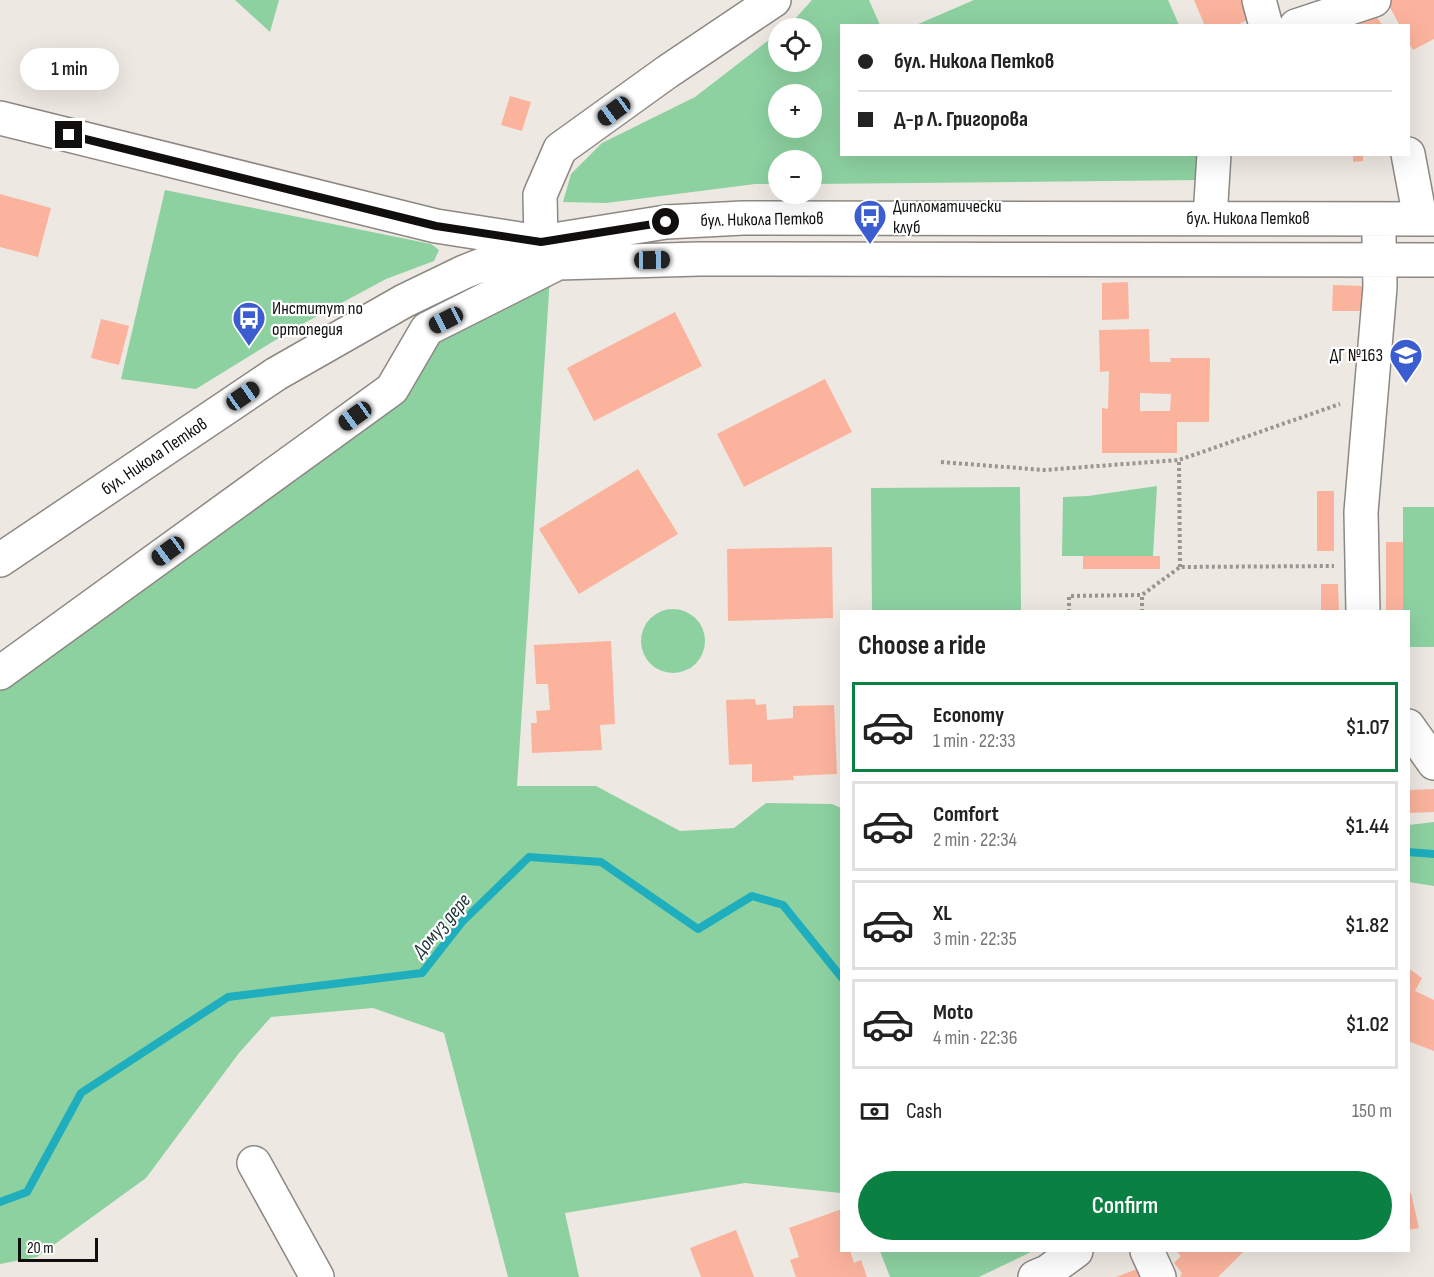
<!DOCTYPE html>
<meta charset="utf-8">
<style>
body{margin:0;font-family:"Sofia Sans Condensed",sans-serif;background:#f2f2f2;color:#222;height:100vh;display:flex;flex-direction:column;font-size:22px;white-space:nowrap}
*{box-sizing:border-box;margin:0}
p{font-size:20px;color:#767676}
.icon{flex:none;width:33px;height:33px;fill:none;stroke:currentColor;stroke-width:2;stroke-linecap:round;stroke-linejoin:round}
.map{position:relative;flex:1;overflow:hidden}
.side{position:absolute;left:840px;top:610px;width:570px;height:642px;display:flex;flex-direction:column;background:#fff;border-radius:0px;box-shadow:0 6px 24px #0002}
.side>*{flex:none}
.hud{position:absolute;left:840px;top:24px;width:570px;height:132px;border-radius:0px;box-shadow:0 6px 24px #0002;display:grid;align-content:center;height:132px;padding:0 18px;background:#fff}
.tools{position:absolute;left:768px;top:18px;display:grid;gap:12px}
.tools a{display:grid;place-items:center;width:54px;height:54px;border-radius:50%;background:#fff;box-shadow:0 6px 24px #0002;font-size:30px}
.scale{position:absolute;left:18px;bottom:15px;width:80px;box-sizing:border-box;padding-left:6px;border:3px solid #110f0d;border-top:0;font-size:16px;line-height:21px;white-space:nowrap;color:#110f0d;-webkit-text-stroke:4px #fff;paint-order:stroke}
.end{position:absolute;width:27px;height:27px;margin:-14px;border:8px solid #110f0d;background:#fff;box-shadow:0 0 0 3px #fff}
.from{border-radius:50%}
.bubble{position:absolute;height:42px;border-radius:21px;background:#fff;box-shadow:0 6px 24px #0002;font-size:20px;font-weight:600;line-height:42px;text-align:center}
.car{position:absolute;width:18px;height:36px;margin:-18px -9px;border-radius:8px;box-shadow:0 0 4px 2px #0007;background:linear-gradient(#222 24%,#8ab4d8 0 40%,#222 0 76%,#8ab4d8 0 86%,#222 0)}
.hud b{display:flex;align-items:center;gap:21px;height:57px;font-size:22px}
.hud b+b{border-top:2px solid #e0e0e0}
.hud i{width:15px;height:15px;background:#222}
ul{padding:0;list-style:none}
li{display:flex;align-items:center;gap:18px;height:90px;margin:0 12px 9px;padding:0 6px;border:3px solid #e0e0e0;border-radius:0px}
li div{flex:1}
li b{display:block;font-size:22px}
li em{font-style:normal;font-weight:600}
li.selected{border-color:#0b8043}
li>.icon{width:54px;height:54px;stroke-width:1.5}
h2{padding:0 18px;font-size:27px;line-height:72px}
.pay{display:flex;align-items:center;gap:15px;height:66px;padding:0 18px;font-size:22px}
.pay p{margin-inline-start:auto}
.button{display:flex;gap:12px;margin-top:auto;padding:12px 18px}
.button a{flex:1;height:69px;border-radius:36px;background:#0b8043;color:#fff;font-size:24px;font-weight:600;line-height:69px;text-align:center}
.map>svg:first-child{display:block}
.green{fill:#8dd1a1;fill-rule:evenodd}
.lines{fill:none;stroke-linecap:round;stroke-linejoin:round}
.stream{stroke:#1eaebd;stroke-width:8}
.building{fill:#fbb39d;fill-rule:evenodd}
.minor-casing{stroke:#8d8883;stroke-width:36}
.path{stroke:#999590;stroke-width:4;stroke-dasharray:3 3;stroke-linecap:butt}
.minor{stroke:#fff;stroke-width:33}
.route{stroke:#110f0d;stroke-width:8}
.labels{text-anchor:middle;stroke-width:4.5;stroke-linejoin:round;paint-order:stroke}
.poi-label{font-size:18px;fill:#110f0d;stroke:#fff;text-anchor:start}
.street-label{font-size:18px;fill:#110f0d;stroke:#fff}
.water-label{font-size:20px;font-style:italic;fill:#22383b;stroke:#fff}
</style>
<div class="map">
<svg width="1434" height="1277" viewBox="0 0 1434 1277">
<rect width="100%" height="100%" fill="#ede8e1"/>
<!-- green -->
<path class="green" d="M235 0H279L270 32Z
M812 0H869L880 25 842 26V154L1203 155 1200 180 812 184V160H778V184H755L606 203 563 202 571 174 602 143 695 97 778 33V62H812V28H784L794 20ZM778 94H812V128H778Z
M974 0H1168L1179 25H916Z
M165 190 431 244 439 250 434 261 386 279 295 328 196 389 121 379Z
M550 277 517 786H596L680 831 734 828 766 803 832 804 841 808V1193L745 1183 565 1213 579 1277H508L444 1033 373 1008 271 1017 239 1053 146 1178 37 1257 0 1264V691L404 393 442 331Z
M1157 486 1153 556H1062L1063 497 1088 496Z
M1020 487 1021 612H872L871 488Z
M1403 507H1434V647H1409L1408 612H1403Z
M641 641a32 32 0 1 1 64 0a32 32 0 1 1-64 0Z
M1434 822V886L1409 882V825Z
M880 1251H1033L979 1277H890Z"/>
<g class="lines">
<!-- stream -->
<path class="stream" d="M1408 852 1434 854
M0 1202 27 1192 81 1093 228 997 422 973 462 922 529 857 601 862 698 929 752 896 783 905 842 978"/>
</g>
<!-- building -->
<path class="building" d="M1194 0H1245L1252 18 1234 26H1205Z
M1386 0H1434V39L1413 50 1408 42V26H1400Z
M1377 17 1383 26H1337L1332 18Z
M510 96 531 102 522 131 501 125Z
M1353 154H1363V161L1353 162Z
M0 194 51 208 38 257 0 247Z
M1128 282 1129 319 1102 320V283Z
M1333 285 1365 286 1364 311H1332Z
M675 312 702 366 594 421 567 368Z
M101 319 129 326 119 365 91 358Z
M1149 329 1150 362H1171L1170 358H1210L1209 422H1177V453H1102V408L1108 409 1109 371 1100 372 1099 330ZM1140 393 1171 394 1170 411H1140Z
M825 379 852 432 744 487 717 434Z
M638 469 678 534 579 594 539 529Z
M1317 491H1334V551H1317Z
M1386 542H1403V612H1386Z
M832 547 833 618 728 621 727 549Z
M1083 556H1160V569H1083Z
M1321 584H1338L1339 612H1321Z
M611 641 615 724 600 725 602 750 532 753 531 723H537L536 711 550 710 548 684H536L534 645Z
M755 699 756 705 766 704 767 720 793 718V706L834 705 837 774 793 776 794 780 752 782V764L729 765 726 700Z
M1434 789V812L1408 813V790Z
M1408 968 1422 978 1415 991 1434 1000V1051L1408 1041Z
M1411 1193 1419 1228 1408 1230V1194Z
M842 1209V1251H850L854 1263 861 1260 867 1277H796L790 1260 799 1257 789 1228Z
M736 1230 754 1277H701L690 1248Z
M1176 1251H1244L1218 1277H1180L1182 1273 1174 1263 1181 1256Z
M1140 1268 1143 1277H1116Z"/>
<g class="lines">
<defs>
<path id="minor" d="M1259 0 1266 26
M1296 26 1374 0
M0 118 436 226 539 242
M1408 154 1420 218
M1210 218 1214 154
M541 242 540 195 560 149 667 72 774 0
M0 560 276 374 404 301 464 272 541 242 666 222 743 218 1434 219
M1363 612 1361 512 1380 287 1379 237
M0 673 392 389 427 329 558 263 699 259 1434 260
M1408 726 1434 763
M254 1163 317 1277
M1147 1251 1159 1277
M1035 1277 1047 1272 1076 1251"/>
</defs>
<!-- minor casing -->
<use href="#minor" class="minor-casing"/>
<!-- path -->
<path class="path" d="M941 462 1044 470 1179 460
M1180 567 1179 460 1340 404
M1069 612V596L1142 595 1180 567 1334 566
M1142 612V595"/>
<!-- minor -->
<use href="#minor" class="minor"/>
</g>
<g class="lines">
<!-- route -->
<path class="route" d="M69 135 436 226 541 242 666 222"/>
</g>
<!-- icons -->
<defs>
<symbol id="bus-pin" viewBox="-11 -11 22 30"><path d="M0 17L-7.5 6A9.5 9.5 0 1 1 7.5 6Z" fill="#3b5dcf" stroke="#fff"/><path d="M-5-6H5V4H4V6H2V4H-2V6H-4V4H-5ZM-3.5-4V0h7V-4ZM-3.5 1.2v1.5H-2V1.2ZM2 1.2v1.5H3.5V1.2Z" fill="#fff"/></symbol>
<symbol id="school-pin" viewBox="-11 -11 22 30"><path d="M0 17L-7.5 6A9.5 9.5 0 1 1 7.5 6Z" fill="#3b5dcf" stroke="#fff"/><path d="M0-5L7-2L0 1L-7-2ZM-4 1L0 2.5L4 1V4Q0 6-4 4Z" fill="#fff"/></symbol>
</defs>
<g fill-rule="evenodd">
<use href="#bus-pin" x="851" y="197" width="38" height="52"/>
<use href="#bus-pin" x="230" y="299" width="38" height="52"/>
<use href="#school-pin" x="1387" y="336" width="38" height="52"/>
</g>
<g class="labels">
<!-- poi labels -->
<g class="poi-label">
<text x="893" y="212">Дипломатически<tspan x="893" dy="21">клуб</tspan></text>
<text x="272" y="314">Институт по<tspan x="272" dy="21">ортопедия</tspan></text>
<text x="1383" y="361" text-anchor="end">ДГ №163</text>
</g>
<!-- street labels -->
<g class="street-label">
<text x="1248" y="224">бул. Никола Петков</text>
<text transform="translate(762 219) rotate(-1)" y="6">бул. Никола Петков</text>
<text transform="translate(154 456) rotate(-34)" y="6">бул. Никола Петков</text>
</g>
<!-- water labels -->
<g class="water-label">
<text transform="translate(441 925) rotate(-49)" y="7">Домуз дере</text>
</g>
</g>
</svg>
<div class="tools">
<a><svg class="icon" aria-label="locate" viewBox="0 0 24 24"><circle cx="12" cy="12" r="6"/><path d="M12 2v4M12 18v4M2 12h4M18 12h4"/></svg></a>
<a>+</a>
<a>−</a>
</div>
<div class="scale">20 m</div>
<i class="end from" style="left:666px;top:222px"></i>
<i class="end" style="left:69px;top:135px"></i>
<div class="bubble" style="left:20px;top:48px;width:99px">1 min</div>
<i class="car" style="left:614px;top:111px;rotate:234deg"></i>
<i class="car" style="left:652px;top:260px;rotate:89deg"></i>
<i class="car" style="left:446px;top:320px;rotate:243deg"></i>
<i class="car" style="left:243px;top:396px;rotate:55deg"></i>
<i class="car" style="left:355px;top:416px;rotate:234deg"></i>
<i class="car" style="left:168px;top:551px;rotate:234deg"></i>
<div class="hud">
<b><i class="from"></i>бул. Никола Петков</b>
<b><i></i>Д-р Л. Григорова</b>
</div>
<section class="side">
<h2>Choose a ride</h2>
<ul>
<li class="selected"><svg class="icon" aria-label="car" viewBox="0 0 24 24"><path d="M5 17H2v-5l4-1 3-4h7l3 4 3 1v5h-3M9 17h6M6 11h13"/><circle cx="7" cy="17" r="2"/><circle cx="17" cy="17" r="2"/></svg><div><b>Economy</b><p>1 min · 22:33</p></div><em>$1.07</em></li>
<li><svg class="icon" aria-label="car" viewBox="0 0 24 24"><path d="M5 17H2v-5l4-1 3-4h7l3 4 3 1v5h-3M9 17h6M6 11h13"/><circle cx="7" cy="17" r="2"/><circle cx="17" cy="17" r="2"/></svg><div><b>Comfort</b><p>2 min · 22:34</p></div><em>$1.44</em></li>
<li><svg class="icon" aria-label="car" viewBox="0 0 24 24"><path d="M5 17H2v-5l4-1 3-4h7l3 4 3 1v5h-3M9 17h6M6 11h13"/><circle cx="7" cy="17" r="2"/><circle cx="17" cy="17" r="2"/></svg><div><b>XL</b><p>3 min · 22:35</p></div><em>$1.82</em></li>
<li><svg class="icon" aria-label="car" viewBox="0 0 24 24"><path d="M5 17H2v-5l4-1 3-4h7l3 4 3 1v5h-3M9 17h6M6 11h13"/><circle cx="7" cy="17" r="2"/><circle cx="17" cy="17" r="2"/></svg><div><b>Moto</b><p>4 min · 22:36</p></div><em>$1.02</em></li>
</ul>
<div class="pay"><svg class="icon" aria-label="cash" viewBox="0 0 24 24"><path d="M3 7h18v10H3z"/><circle cx="12" cy="12" r="2"/></svg>Cash<p>150 m</p></div>
<div class="button"><a>Confirm</a></div>
</section>
</div>
